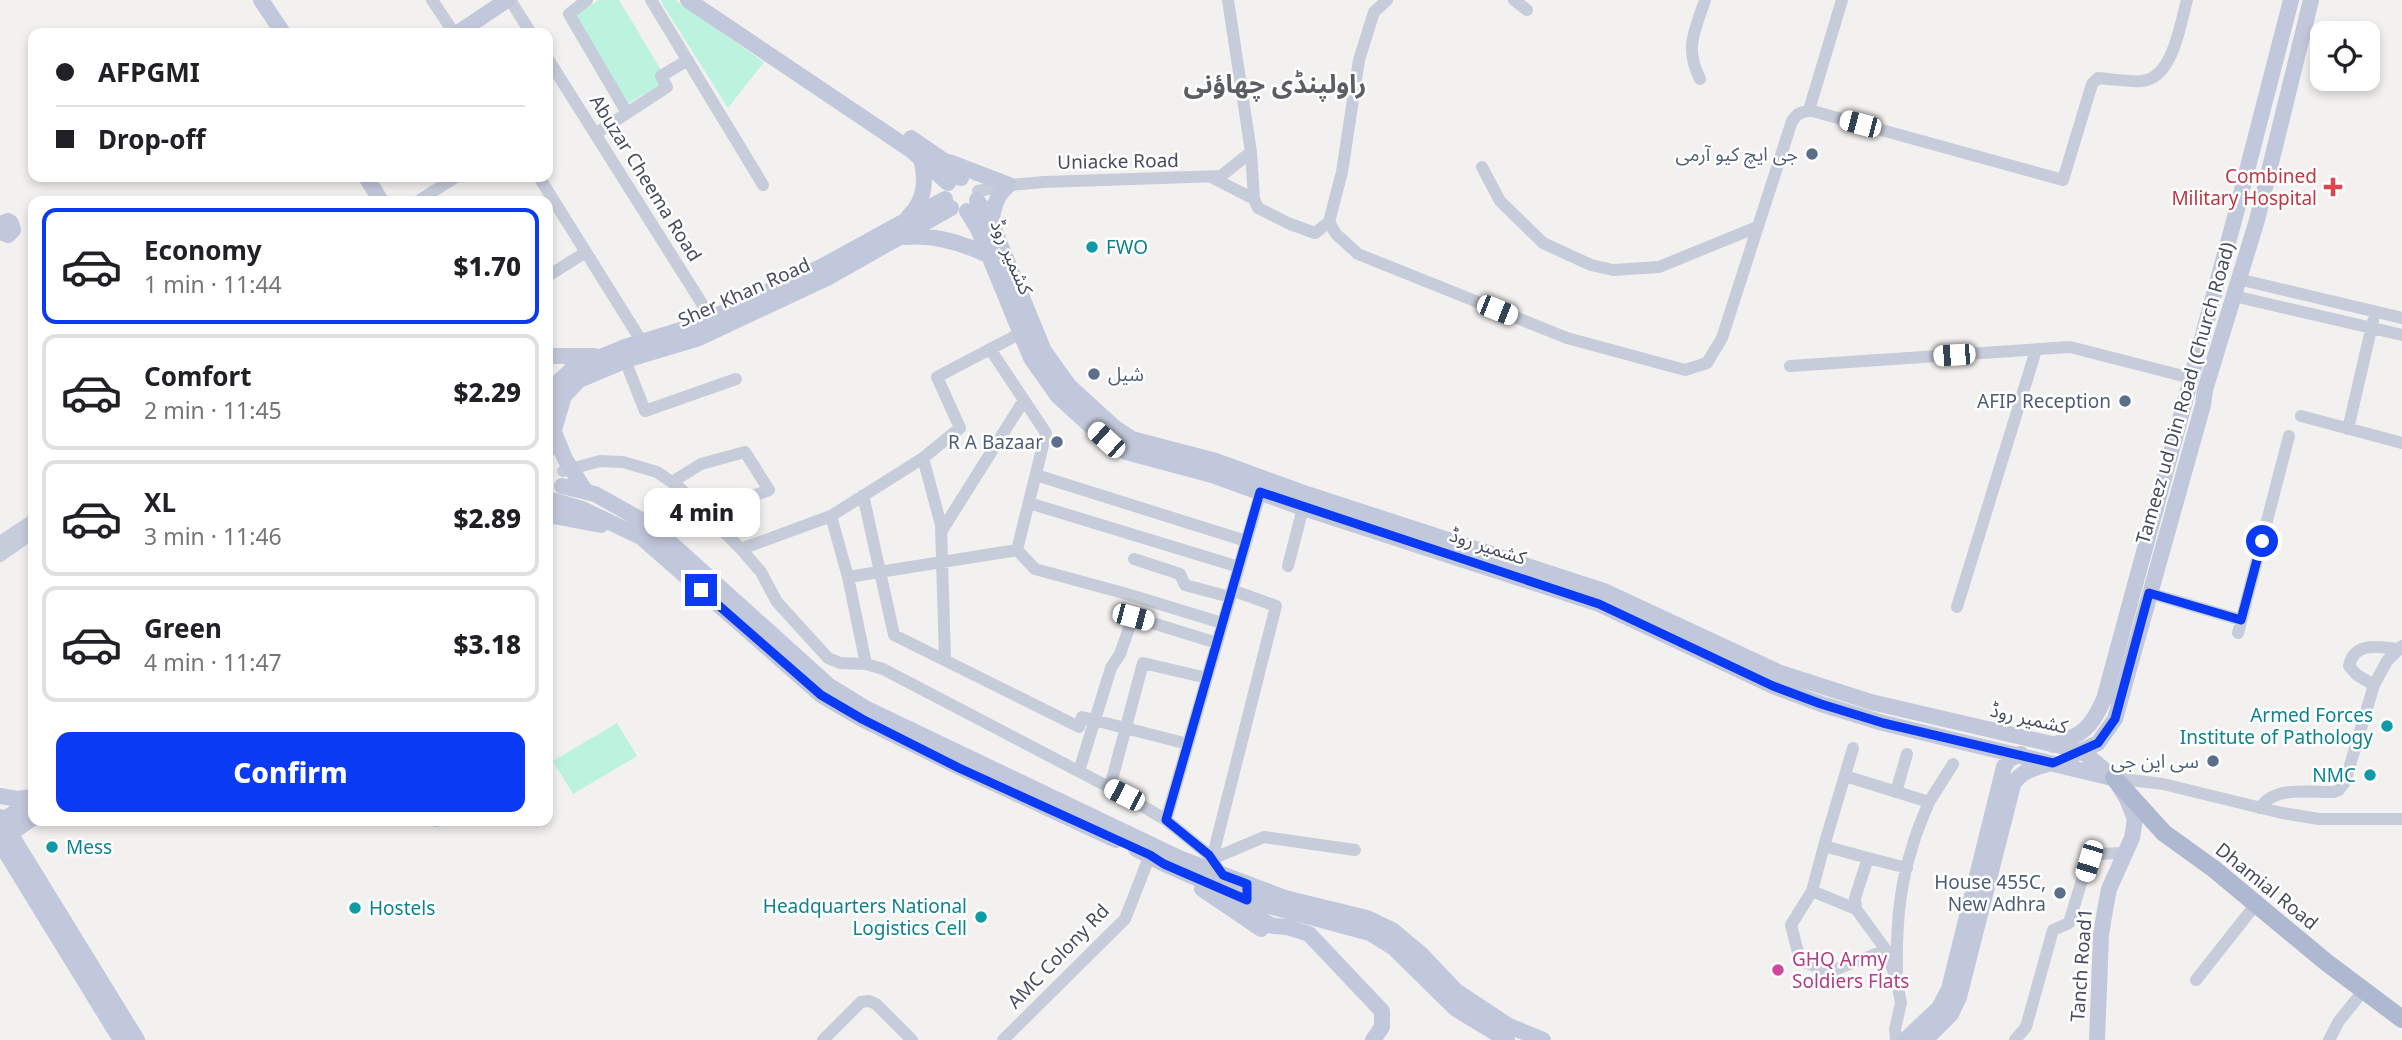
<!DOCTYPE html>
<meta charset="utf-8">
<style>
body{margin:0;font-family:"Noto Sans","Noto Sans Arabic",sans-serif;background:#f6f6f6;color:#202124;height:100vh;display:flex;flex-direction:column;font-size:26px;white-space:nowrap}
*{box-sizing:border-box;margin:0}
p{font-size:23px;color:#757577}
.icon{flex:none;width:38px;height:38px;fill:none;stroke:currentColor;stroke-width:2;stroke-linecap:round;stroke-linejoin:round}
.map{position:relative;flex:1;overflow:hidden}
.details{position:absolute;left:28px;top:196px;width:525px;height:630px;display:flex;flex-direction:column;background:#fff;border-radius:14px;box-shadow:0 4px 10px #0003}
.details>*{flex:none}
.guide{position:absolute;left:28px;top:28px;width:525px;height:154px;border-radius:14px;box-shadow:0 4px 10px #0003;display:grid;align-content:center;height:154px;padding:0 28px;background:#fff}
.buttons{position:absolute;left:2310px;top:21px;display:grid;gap:14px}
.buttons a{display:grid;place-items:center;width:70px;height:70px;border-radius:14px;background:#fff;box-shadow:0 4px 10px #0003;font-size:35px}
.end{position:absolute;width:32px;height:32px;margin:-16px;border:9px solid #0a3af3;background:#fff;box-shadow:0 0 0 4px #fff}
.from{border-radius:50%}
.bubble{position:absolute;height:49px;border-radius:14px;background:#fff;box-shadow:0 4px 10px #0003;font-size:23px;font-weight:800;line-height:49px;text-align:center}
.car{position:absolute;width:21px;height:42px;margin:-21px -10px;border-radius:9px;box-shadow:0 0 5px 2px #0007;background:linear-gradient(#fff 24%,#345 0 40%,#fff 0 76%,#345 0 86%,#fff 0)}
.guide b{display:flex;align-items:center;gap:24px;height:66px;font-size:26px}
.guide b+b{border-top:2px solid #e0e0e0}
.guide i{width:18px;height:18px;background:#202124}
ul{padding:12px 0 0;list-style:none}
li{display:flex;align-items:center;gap:21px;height:116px;margin:0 14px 10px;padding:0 14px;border:4px solid #e0e0e0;border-radius:14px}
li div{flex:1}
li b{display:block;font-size:26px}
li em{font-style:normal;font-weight:800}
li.current{border-color:#0a3af3}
li>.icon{width:63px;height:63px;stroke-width:1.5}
.cta{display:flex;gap:14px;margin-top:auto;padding:14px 28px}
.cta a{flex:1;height:80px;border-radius:14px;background:#0a3af3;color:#fff;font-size:28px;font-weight:800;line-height:80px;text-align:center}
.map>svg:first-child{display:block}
.green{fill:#bcf3de}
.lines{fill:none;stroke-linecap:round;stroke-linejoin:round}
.street{stroke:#c6ccd9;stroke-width:12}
.secondary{stroke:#c2c8db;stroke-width:16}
.primary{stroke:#aeb8d1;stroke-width:18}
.route{stroke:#0a3af3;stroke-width:9}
.service-dot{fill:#5c6f8a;stroke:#fff;stroke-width:2.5}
.health-dot{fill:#e0444e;stroke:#fff;stroke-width:2.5}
.culture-dot{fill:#0f9aa8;stroke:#fff;stroke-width:2.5}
.hotel-dot{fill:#d1479c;stroke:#fff;stroke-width:2.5}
.labels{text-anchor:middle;stroke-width:5;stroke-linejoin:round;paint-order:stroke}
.service-label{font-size:19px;fill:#4e5e75;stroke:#fff;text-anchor:end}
.street-label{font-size:19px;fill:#474e60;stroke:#fff}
.health-label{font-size:19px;fill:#be3a42;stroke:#fff;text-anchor:end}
.culture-label{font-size:19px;fill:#0d838f;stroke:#fff;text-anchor:start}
.hotel-label{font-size:19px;fill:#b23c85;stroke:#fff;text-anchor:start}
.district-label{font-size:26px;font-weight:bold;fill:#5c5e66;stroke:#fff}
</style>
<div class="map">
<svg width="2402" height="1040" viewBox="0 0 2402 1040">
<rect width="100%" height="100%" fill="#f3f1f0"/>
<!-- green -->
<path class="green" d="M599 0H619L661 70 655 75 660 85 627 104 575 14Z
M660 0H675L764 62 728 108Z
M617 723 637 756 573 794 553 761Z"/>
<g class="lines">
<!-- street -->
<path class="street" d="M432 0 454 33
M510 0 531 33
M587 0 569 14 627 113
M651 0 763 185
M1228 0 1251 152 1254 199 1258 208 1290 224 1315 233 1329 222 1342 172 1359 60 1374 12 1387 0
M1514 0 1527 10
M548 59 711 318
M1700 79C1684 47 1695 31 1705 0
M1809 110 1842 0
M595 134 667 87 661 76 688 60
M1482 167 1500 201 1543 243 1591 265 1613 270 1659 267 1757 227
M539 177 642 342
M1211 177 1254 199
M978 191 1009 185 1044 182 1221 176 1251 152
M418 201 456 177
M1329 222 1336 234 1358 254 1567 338 1685 370 1707 363 1722 338 1792 121 1798 114 1809 110 2063 180 2092 84 2098 78C2112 79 2128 82 2142 81 2173 78 2180 25 2187 0
M548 276 586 252
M2238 279 2402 318
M2234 296 2402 335
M625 360 645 411 736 379
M1790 366 2070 347 2191 378
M2301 416 2402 443
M2348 429 2373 321
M923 458 941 525 945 660
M563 471 600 461 623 462 657 472 679 487 741 549 761 572 777 602 828 658 840 663 866 664 883 669 1124 795 1166 820
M1036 475 1246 541
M672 482 701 464 745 452 769 490 750 497
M863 495 894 635 1079 727 1082 717 1188 744
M1029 503 1239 567
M831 516 848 577 866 664
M941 532 1024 400
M0 542 33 520
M741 549 831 516 923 458 960 428 937 377 1021 333
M1017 550 1035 569 1127 594 1222 623
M0 556 33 533
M1134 559 1180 574 1185 585 1230 597
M1288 566 1303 508
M848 577 1017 550 1046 433 990 349
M2149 593 2241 620
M1957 607 2036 350
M2238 633 2289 436
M2374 685 2357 675 2349 666C2354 641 2378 647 2398 649
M1853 748 1824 846 1868 858 1855 898 1856 909 1886 950 1897 982 1901 1003 1895 1029 1896 1040
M1079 771 1111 668 1120 654 1133 617 1217 643
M1845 776 1929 802 1953 764
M2114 778 2163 784 2282 813 2319 819H2402
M1110 787 1143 663 1207 678
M1896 792 1907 754
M2260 808C2274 785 2310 793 2334 792L2339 790 2345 782 2374 685 2387 661 2402 646
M436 821H437
M1824 846 1812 891 1856 909
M1868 858 1907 868
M1212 859 1276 606 1232 590
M1212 859 1264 837 1355 850
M1222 875 1209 855 1166 820 1262 487
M1812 891 1791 925 1800 960 1829 972 1886 950
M1897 971C1896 930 1899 887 1912 848 1916 832 1923 817 1929 802
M2196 980 2256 904
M823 1040 861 1002 869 1001 876 1004 912 1040
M1003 1040 1125 919 1150 855
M2015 1040 2026 1027 2053 930 2069 923 2089 857 2092 854 2125 853
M2329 1040 2339 1021 2364 990"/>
<!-- secondary -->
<path class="secondary" d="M261 0 283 33
M688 0 911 150 948 183
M458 33 507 0
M911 138 943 160 961 178
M949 162 1009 185
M366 177 381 201
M977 200 991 222 1044 351 1069 386 1115 428 1132 439 1216 461 1301 492 1604 591 1778 672 1871 702 2082 751 2114 778 2127 799 2135 819 2132 838 2109 889 2105 910 2101 935 2097 1040
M967 211 978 229 1031 358 1058 396 1106 440 1126 452 1212 475 1303 508 1599 604 1773 686 1821 704 1883 723 2108 777
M909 216C926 199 926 180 921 158
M991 222C994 207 996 195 1009 185
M0 224 8 221 11 223 13 230 8 235 0 232
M905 237C935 234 963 243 990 256
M548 356H594
M548 400 551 389 572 369 625 347 694 326 821 267 945 199
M554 432 565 459 586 492
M548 450 564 396 579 380 629 359 699 338 827 278 951 208
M562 486 595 494 652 526 828 685 867 709 1179 858 1285 898 1367 918 1392 930 1422 955 1456 991 1509 1026 1543 1040
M548 499 582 509 641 537 821 695 862 719 959 767 1116 840
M548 515 601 525
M2053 745C2082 735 2091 729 2104 699L2235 217 2291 0
M2075 754 2098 743 2115 719 2203 405 2205 390 2257 220 2311 0
M0 796 17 799 33 797
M0 817 137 1040
M0 822 33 801
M4 838 33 818
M0 843 121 1040
M1136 849 1164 864 1247 900 1370 933 1394 948 1456 1009 1507 1040
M1202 889 1261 929
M1247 894V900L1257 918 1273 926 1287 927 1309 934 1382 1011V1027L1373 1040
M1905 1040 1939 1008 1949 989 2004 767 2009 759 2021 754
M1925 1040 1951 1014 1959 997 2013 785C2021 770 2036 768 2051 763"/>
<!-- primary -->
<path class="primary" d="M2114 778 2164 833 2214 869 2326 962 2402 1019"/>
</g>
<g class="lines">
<!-- route -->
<path class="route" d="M701 590 821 695 862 719 959 768 1150 855 1164 864 1247 900V884L1223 875 1209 855 1166 820 1260 492 1599 604 1773 686 1821 704 1883 723 2053 763 2098 743 2115 719 2149 593 2241 620 2262 541"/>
</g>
<!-- markers -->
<g class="service-dot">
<circle cx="1812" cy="154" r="7"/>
<circle cx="1094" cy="374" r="7"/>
<circle cx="2125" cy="401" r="7"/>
<circle cx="1057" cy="442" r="7"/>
<circle cx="2213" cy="761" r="7"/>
<circle cx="2060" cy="893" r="7"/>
</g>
<path class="health-dot" d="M2329.5 176.5h7v7h7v7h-7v7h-7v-7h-7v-7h7z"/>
<g class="culture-dot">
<circle cx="1092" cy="247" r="7"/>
<circle cx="2387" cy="726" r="7"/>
<circle cx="2370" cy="775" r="7"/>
<circle cx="52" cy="847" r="7"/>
<circle cx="355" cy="908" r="7"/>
<circle cx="981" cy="917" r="7"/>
</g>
<circle class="hotel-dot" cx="1778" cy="970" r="7"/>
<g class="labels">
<!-- service labels -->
<g class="service-label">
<text x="1798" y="161">جی ایچ کیو آرمی</text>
<text x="1108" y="381" text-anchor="start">شیل</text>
<text x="2111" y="408">AFIP Reception</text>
<text x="1043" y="449">R A Bazaar</text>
<text x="2199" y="768">سی این جی</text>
<text x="2046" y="889">House 455C,<tspan x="2046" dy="22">New Adhra</tspan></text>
</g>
<!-- street labels -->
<g class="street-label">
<text transform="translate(1118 161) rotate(-1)" y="7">Uniacke Road</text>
<text transform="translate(646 178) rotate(58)" y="7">Abuzar Cheema Road</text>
<text transform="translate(1012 257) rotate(67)" y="7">کشمیر روڈ</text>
<text transform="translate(744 292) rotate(-24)" y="7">Sher Khan Road</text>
<text transform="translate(2185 393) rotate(-74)" y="7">Tameez ud Din Road (Church Road)</text>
<text transform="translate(1488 546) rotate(18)" y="7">کشمیر روڈ</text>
<text transform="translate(2029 718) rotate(13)" y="7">کشمیر روڈ</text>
<text transform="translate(2267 886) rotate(39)" y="7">Dhamial Road</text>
<text transform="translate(1058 956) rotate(-46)" y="7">AMC Colony Rd</text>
<text transform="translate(2081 965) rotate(-86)" y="7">Tanch Road1</text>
</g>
<!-- health labels -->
<g class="health-label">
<text x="2317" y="183">Combined<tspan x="2317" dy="22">Military Hospital</tspan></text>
</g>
<!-- culture labels -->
<g class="culture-label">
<text x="1106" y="254">FWO</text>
<text x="2373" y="722" text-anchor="end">Armed Forces<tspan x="2373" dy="22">Institute of Pathology</tspan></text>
<text x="2356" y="782" text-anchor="end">NMC</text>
<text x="66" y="854">Mess</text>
<text x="967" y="913" text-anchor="end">Headquarters National<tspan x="967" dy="22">Logistics Cell</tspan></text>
<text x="369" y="915">Hostels</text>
</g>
<!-- hotel labels -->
<g class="hotel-label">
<text x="1792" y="966">GHQ Army<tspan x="1792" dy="22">Soldiers Flats</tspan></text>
</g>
<!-- district labels -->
<g class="district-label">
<text x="1275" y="93">راولپنڈی چھاؤنی</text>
</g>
</g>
</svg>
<div class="buttons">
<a><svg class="icon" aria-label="locate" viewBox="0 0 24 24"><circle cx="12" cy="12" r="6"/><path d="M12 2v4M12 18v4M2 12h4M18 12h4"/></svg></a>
</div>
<i class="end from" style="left:2262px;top:541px"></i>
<i class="end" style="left:701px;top:590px"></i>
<div class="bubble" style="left:644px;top:488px;width:116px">4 min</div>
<i class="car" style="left:1860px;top:124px;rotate:285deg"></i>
<i class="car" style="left:1497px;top:310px;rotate:112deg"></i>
<i class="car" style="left:1954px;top:355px;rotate:266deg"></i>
<i class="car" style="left:1106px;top:440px;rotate:312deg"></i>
<i class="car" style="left:1133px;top:617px;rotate:105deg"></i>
<i class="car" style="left:1124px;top:795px;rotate:297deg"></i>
<i class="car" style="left:2089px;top:861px;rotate:197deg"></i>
<div class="guide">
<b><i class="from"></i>AFPGMI</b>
<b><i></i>Drop-off</b>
</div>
<section class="details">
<ul>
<li class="current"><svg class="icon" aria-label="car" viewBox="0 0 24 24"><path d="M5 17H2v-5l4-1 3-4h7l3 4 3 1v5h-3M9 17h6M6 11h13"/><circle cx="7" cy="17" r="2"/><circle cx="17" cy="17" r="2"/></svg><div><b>Economy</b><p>1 min · 11:44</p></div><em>$1.70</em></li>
<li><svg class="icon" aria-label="car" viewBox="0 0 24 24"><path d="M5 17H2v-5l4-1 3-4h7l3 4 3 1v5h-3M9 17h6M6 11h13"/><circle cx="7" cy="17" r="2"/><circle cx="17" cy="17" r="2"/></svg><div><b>Comfort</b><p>2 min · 11:45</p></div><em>$2.29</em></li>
<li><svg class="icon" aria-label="car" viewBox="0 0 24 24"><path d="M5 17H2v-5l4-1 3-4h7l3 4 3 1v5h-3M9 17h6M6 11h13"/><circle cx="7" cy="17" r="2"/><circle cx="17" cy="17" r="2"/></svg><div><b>XL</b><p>3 min · 11:46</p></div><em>$2.89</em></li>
<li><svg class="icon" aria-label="car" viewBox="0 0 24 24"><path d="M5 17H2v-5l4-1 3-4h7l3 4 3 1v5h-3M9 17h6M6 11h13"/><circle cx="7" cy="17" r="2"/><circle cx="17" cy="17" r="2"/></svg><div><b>Green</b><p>4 min · 11:47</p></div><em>$3.18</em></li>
</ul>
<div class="cta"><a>Confirm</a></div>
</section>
</div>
